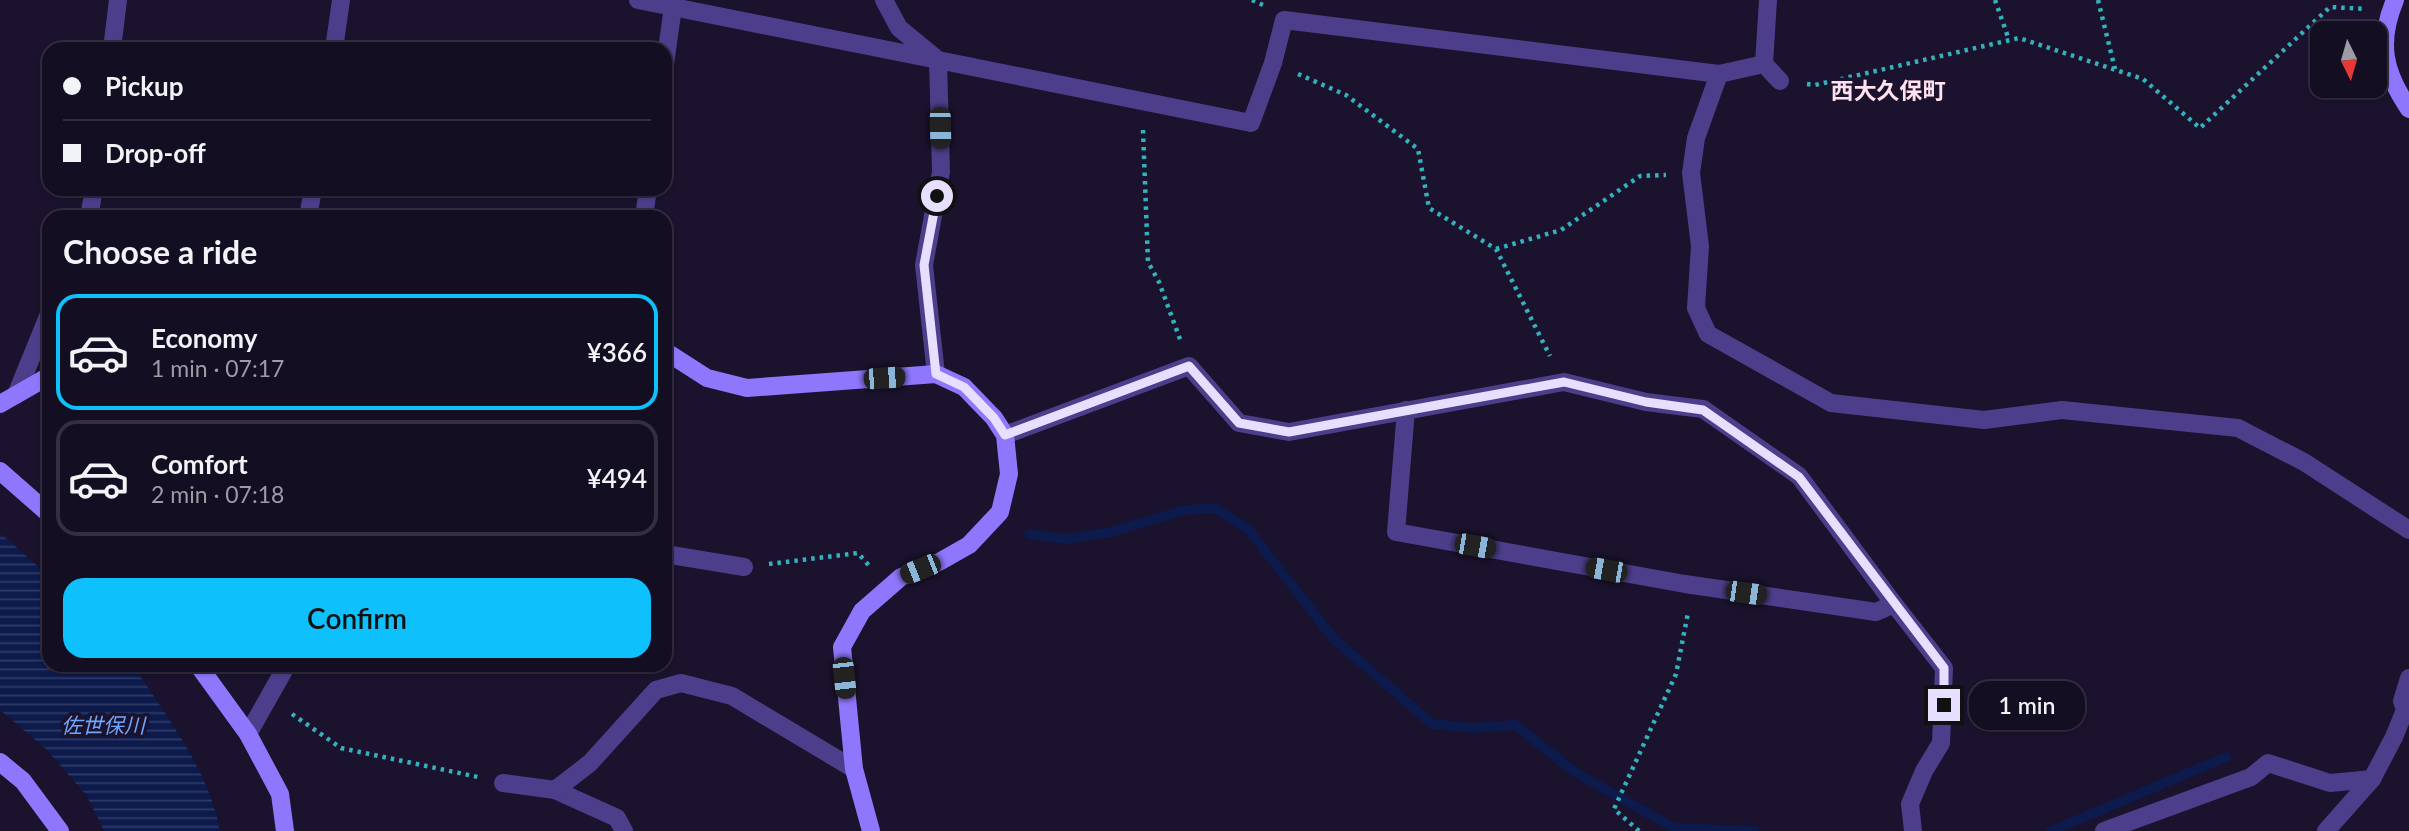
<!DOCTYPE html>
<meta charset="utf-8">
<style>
body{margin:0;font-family:Lato,"Noto Sans JP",sans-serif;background:#1d172a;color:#f1f3f6;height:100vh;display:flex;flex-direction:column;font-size:26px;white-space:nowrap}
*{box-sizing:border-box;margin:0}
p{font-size:23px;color:#9d9ca5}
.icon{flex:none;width:38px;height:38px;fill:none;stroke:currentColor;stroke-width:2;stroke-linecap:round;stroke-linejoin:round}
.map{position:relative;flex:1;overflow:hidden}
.details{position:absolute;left:42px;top:210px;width:630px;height:462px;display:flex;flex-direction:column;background:#140e22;border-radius:21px;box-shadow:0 2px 5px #0004,0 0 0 2px #332e40}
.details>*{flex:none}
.top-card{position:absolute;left:42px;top:42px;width:630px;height:154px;border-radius:21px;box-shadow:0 2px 5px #0004,0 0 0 2px #332e40;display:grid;align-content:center;height:154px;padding:0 21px;background:#140e22}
.needle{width:46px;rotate:175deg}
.buttons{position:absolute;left:2310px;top:21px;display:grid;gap:14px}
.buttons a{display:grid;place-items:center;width:77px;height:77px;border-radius:14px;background:#140e22;box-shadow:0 2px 5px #0004,0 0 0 2px #332e40;font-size:35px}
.end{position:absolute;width:32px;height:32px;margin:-16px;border:9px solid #e7dfff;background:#111;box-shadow:0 0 0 4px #111}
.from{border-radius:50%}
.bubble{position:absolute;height:49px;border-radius:21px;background:#140e22;box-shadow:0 2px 5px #0004,0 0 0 2px #332e40;font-size:23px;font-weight:600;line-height:49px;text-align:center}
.car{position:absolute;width:21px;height:42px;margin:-21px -10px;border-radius:9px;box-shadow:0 0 5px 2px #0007;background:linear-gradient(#222 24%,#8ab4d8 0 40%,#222 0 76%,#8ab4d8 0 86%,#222 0)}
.top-card b{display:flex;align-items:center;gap:24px;height:66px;font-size:26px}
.top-card b+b{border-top:2px solid #332e40}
.top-card i{width:18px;height:18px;background:#f1f3f6}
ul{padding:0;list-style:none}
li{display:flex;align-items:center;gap:21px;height:116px;margin:0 14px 10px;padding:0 7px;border:4px solid #332e40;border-radius:21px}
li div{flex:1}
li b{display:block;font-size:26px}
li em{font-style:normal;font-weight:600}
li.selected{border-color:#0ec0fb}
li>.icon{width:63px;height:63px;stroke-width:1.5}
h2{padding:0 21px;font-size:32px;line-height:84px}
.primary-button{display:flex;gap:14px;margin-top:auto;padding:14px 21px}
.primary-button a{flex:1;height:80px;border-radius:21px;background:#0ec0fb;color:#111;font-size:28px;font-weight:600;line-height:80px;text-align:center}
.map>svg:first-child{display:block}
.water{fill:url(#water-rules)}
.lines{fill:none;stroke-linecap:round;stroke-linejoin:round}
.stream{stroke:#0c1a4c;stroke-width:10}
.path{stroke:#33b2be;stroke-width:4.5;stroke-dasharray:3.5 5;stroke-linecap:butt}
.lane{stroke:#4d3e8b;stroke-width:18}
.street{stroke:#4d3e8b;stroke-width:18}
.secondary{stroke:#8f77fd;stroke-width:18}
.route{stroke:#e7dfff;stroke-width:9}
.labels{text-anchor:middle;stroke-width:7;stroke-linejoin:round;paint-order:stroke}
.water-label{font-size:21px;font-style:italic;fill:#6ea6fd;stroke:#1b122d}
.quarter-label{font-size:23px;font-weight:bold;fill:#ffe1ef;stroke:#1b122d}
</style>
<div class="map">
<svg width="2409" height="831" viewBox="0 0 2409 831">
<defs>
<pattern id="water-rules" width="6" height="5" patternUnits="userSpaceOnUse" patternTransform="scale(1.75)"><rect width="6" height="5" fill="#0c1a4c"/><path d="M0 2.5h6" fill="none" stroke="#2f3b67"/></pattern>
</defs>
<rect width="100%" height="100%" fill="#1b122d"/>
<!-- water -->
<path class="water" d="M0 533 49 576V665H133C166 716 209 770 220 831H104L87 796 46 749 0 710Z"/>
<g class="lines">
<!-- stream -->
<path class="stream" d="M1029 534 1066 539 1111 532 1185 510 1215 508 1248 529 1333 638 1432 724 1472 728 1515 725 1575 772 1674 828 1754 831
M2051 831 2226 757"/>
<!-- path -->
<path class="path" d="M1252 0 1263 5
M1995 0 2009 40
M2098 0 2115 69
M1298 74 1346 95 1418 149 1429 208 1496 249 1550 356
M1807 84 1815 85 2019 38 2143 79 2200 128 2330 7 2365 9
M1143 130 1148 262 1159 282 1181 342
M1496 249 1561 230 1640 176 1666 175
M769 564 858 553 871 568
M292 714 341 748 478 777
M1639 831 1614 809 1676 674 1688 613"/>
<!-- lane -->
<path class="lane" d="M1764 64 1780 81
M1406 410 1396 532 1685 584 1876 612 1894 604 1944 668 1941 743 1924 771 1910 804 1913 831
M555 790 617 818 624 831
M2104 831 2251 777 2268 763 2330 783 2372 779"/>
<!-- street -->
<path class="street" d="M638 0 938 60 941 172 924 265 936 374
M884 0 899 28 938 60 1251 123 1273 63 1284 20 1719 74 1764 64 1768 0
M112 49 118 0
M334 49 341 0
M665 64 673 7
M1719 74 1696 138 1691 173 1700 246 1696 308 1708 334 1831 403 1984 420 2062 410 2238 428 2304 462 2409 530
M89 217 94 189
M308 217 313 189
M644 217 648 189
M16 395 49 314
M1005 435 1189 366 1239 423 1289 432 1564 382 1646 402 1703 409 1799 476 1894 604
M665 554 744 567
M248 734 287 665
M503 783 555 790 590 763 656 690 681 683 732 696 854 769
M2326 831 2372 779 2394 737 2405 710 2402 701 2409 678"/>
<!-- secondary -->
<path class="secondary" d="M2395 0C2377 43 2384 72 2409 109
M665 351 707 378 747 388 936 374 964 387 994 418 1005 435 1009 474 1000 512 969 545 939 562 901 577 862 611 842 647 854 769 871 831
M0 404 49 376
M0 471 49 514
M198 665 248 734 280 794 285 831
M0 762 23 781 60 831"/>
</g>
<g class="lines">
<!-- route -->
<path class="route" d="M937 196 924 265 936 374 964 387 994 418 1005 435 1189 366 1239 423 1289 432 1564 382 1646 402 1703 410 1799 477 1944 668V705"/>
</g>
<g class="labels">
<!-- water labels -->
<g class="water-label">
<text x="103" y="733">佐世保川</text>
</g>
<!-- quarter labels -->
<g class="quarter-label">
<text x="1888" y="99">西大久保町</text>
</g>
</g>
</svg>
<div class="buttons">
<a><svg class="needle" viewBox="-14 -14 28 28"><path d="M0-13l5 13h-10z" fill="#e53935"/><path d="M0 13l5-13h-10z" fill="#9d9ca5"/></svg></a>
</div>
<i class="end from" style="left:937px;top:196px"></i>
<i class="end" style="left:1944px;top:705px"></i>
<div class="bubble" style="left:1969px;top:681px;width:116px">1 min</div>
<i class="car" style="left:940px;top:128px;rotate:179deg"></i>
<i class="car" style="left:884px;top:378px;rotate:86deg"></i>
<i class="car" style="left:1475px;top:546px;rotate:100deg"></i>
<i class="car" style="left:920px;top:569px;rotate:248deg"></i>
<i class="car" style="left:1606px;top:570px;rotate:280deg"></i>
<i class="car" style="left:1746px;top:593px;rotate:98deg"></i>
<i class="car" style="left:844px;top:678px;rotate:174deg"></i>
<div class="top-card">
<b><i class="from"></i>Pickup</b>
<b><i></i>Drop-off</b>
</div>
<section class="details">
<h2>Choose a ride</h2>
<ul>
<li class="selected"><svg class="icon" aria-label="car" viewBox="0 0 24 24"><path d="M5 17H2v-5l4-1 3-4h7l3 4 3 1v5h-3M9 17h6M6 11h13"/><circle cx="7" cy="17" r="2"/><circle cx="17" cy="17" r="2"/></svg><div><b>Economy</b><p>1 min · 07:17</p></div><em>¥366</em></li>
<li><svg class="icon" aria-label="car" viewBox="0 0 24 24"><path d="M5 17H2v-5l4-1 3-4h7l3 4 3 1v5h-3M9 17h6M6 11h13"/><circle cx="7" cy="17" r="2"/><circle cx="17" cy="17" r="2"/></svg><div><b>Comfort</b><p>2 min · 07:18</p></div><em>¥494</em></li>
</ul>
<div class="primary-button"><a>Confirm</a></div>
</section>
</div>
